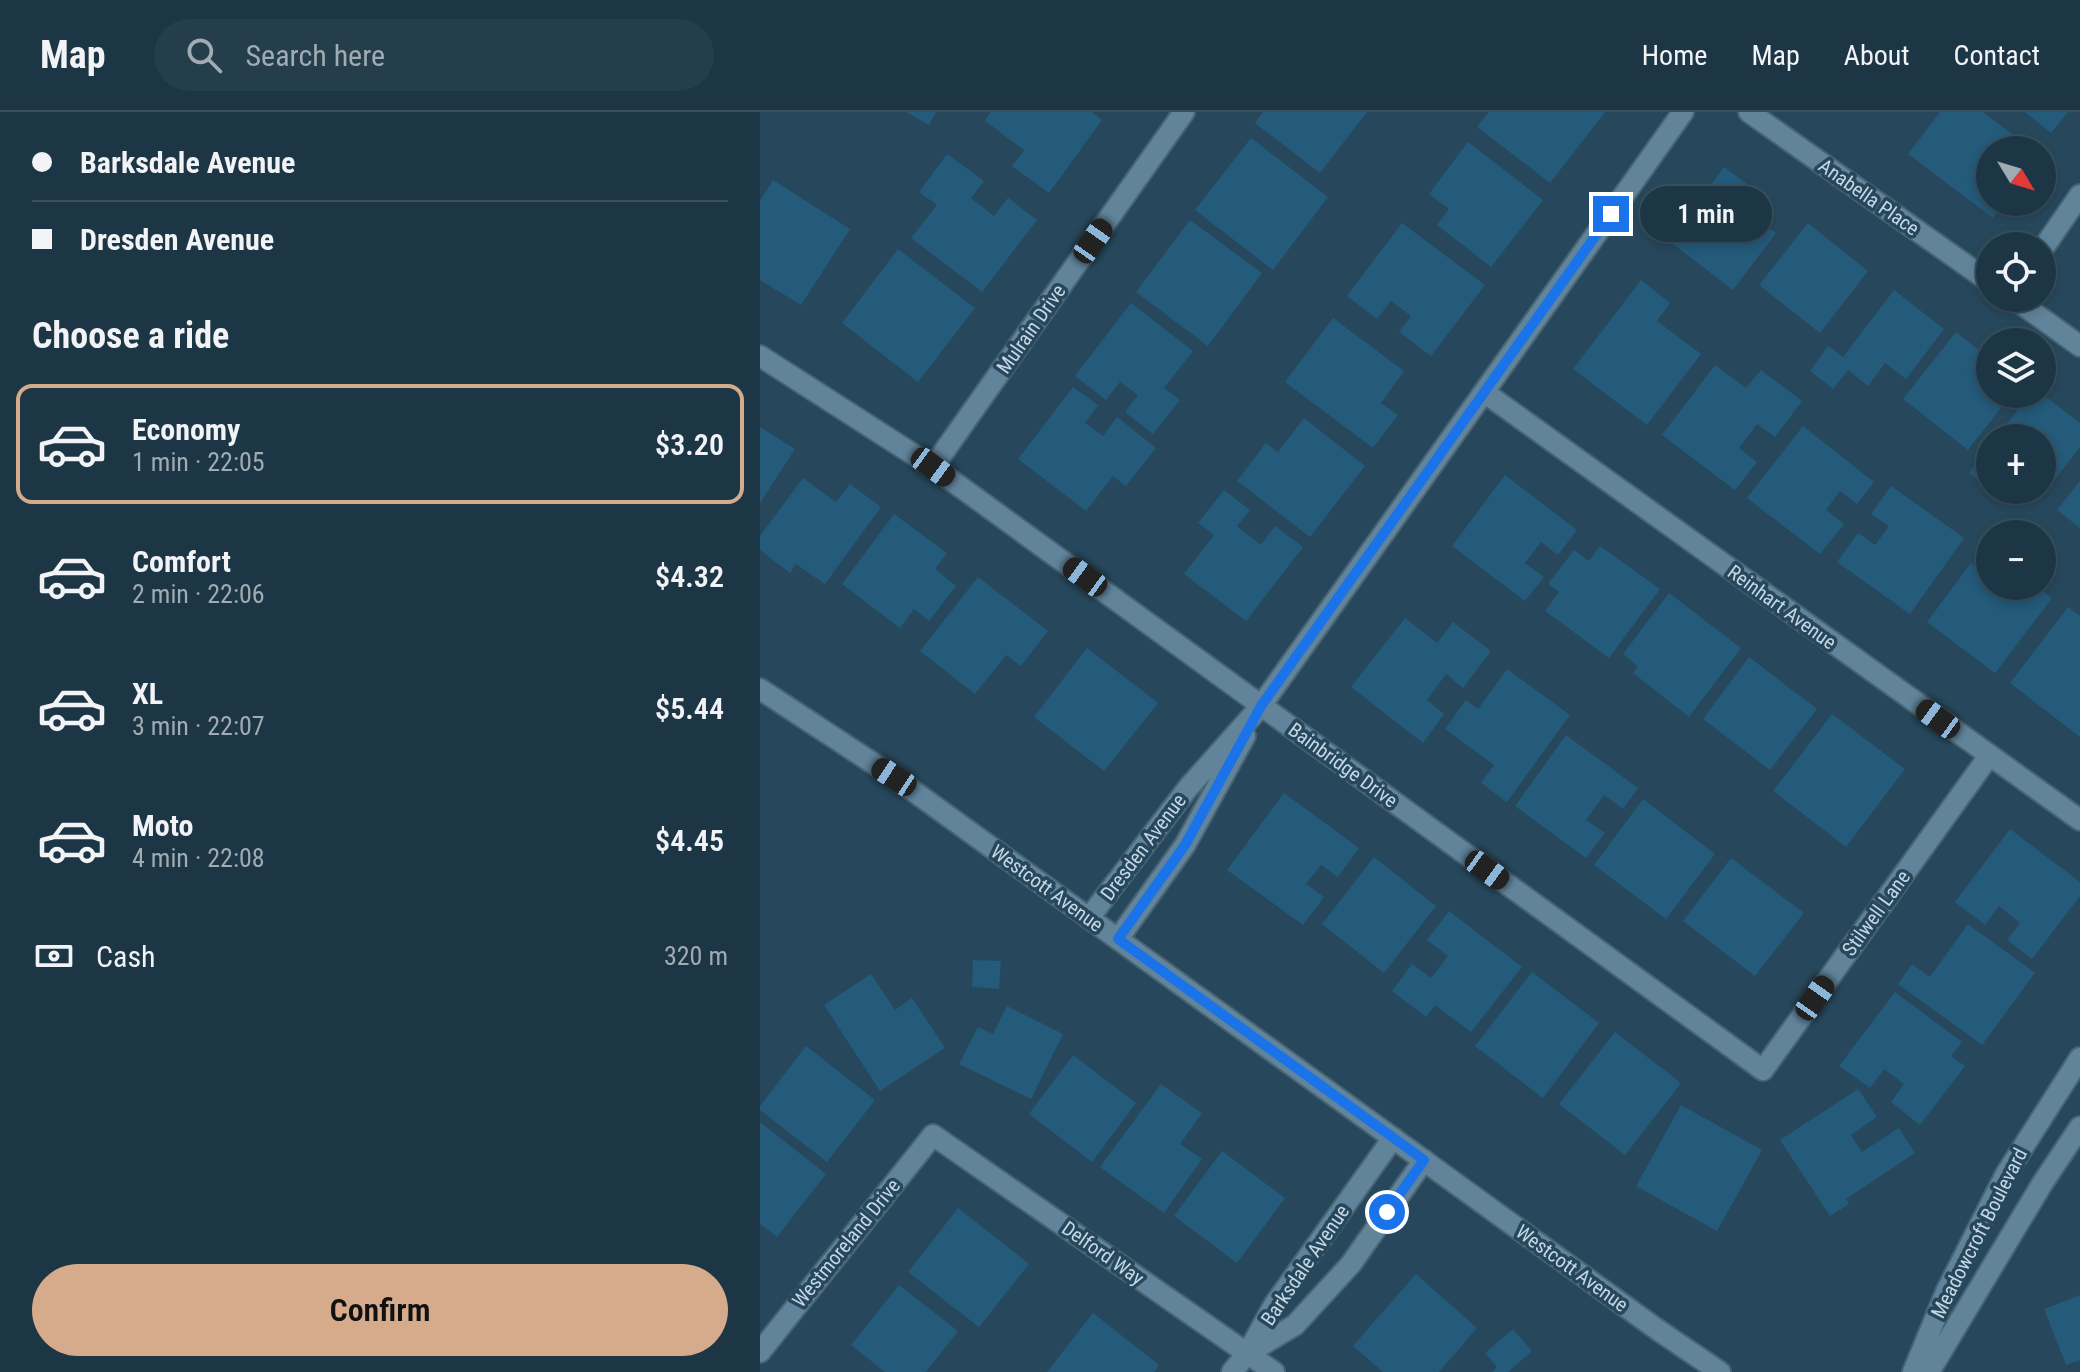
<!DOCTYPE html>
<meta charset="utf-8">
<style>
body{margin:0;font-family:"Roboto Condensed",sans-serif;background:#253e4c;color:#f1f3f6;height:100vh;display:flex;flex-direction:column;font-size:30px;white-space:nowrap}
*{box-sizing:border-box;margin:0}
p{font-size:26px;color:#a0abb3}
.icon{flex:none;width:44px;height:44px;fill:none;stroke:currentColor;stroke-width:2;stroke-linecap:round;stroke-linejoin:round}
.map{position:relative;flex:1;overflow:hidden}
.sheet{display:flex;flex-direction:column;background:#1d3645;width:760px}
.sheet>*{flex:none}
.hud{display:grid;align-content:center;height:176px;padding:0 32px;background:#1d3645}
.needle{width:52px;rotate:128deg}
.tools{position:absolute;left:1216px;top:24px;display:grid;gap:16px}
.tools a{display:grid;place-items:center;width:80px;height:80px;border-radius:50%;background:#1d3645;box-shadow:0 4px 12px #0003,0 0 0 2px #3b505e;font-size:40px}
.end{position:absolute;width:36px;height:36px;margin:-18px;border:10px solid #1a73e8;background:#fff;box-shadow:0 0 0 4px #fff}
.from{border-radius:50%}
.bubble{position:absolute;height:56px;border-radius:28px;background:#1d3645;box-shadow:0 4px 12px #0003,0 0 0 2px #3b505e;font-size:26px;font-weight:600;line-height:56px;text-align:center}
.car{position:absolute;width:24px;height:48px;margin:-24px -12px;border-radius:10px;box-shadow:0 0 6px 2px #0007;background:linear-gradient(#222 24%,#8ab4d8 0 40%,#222 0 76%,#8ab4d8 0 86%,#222 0)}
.hud b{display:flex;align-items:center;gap:28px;height:76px;font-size:30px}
.hud b+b{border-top:2px solid #3b505e}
.hud i{width:20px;height:20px;background:#f1f3f6}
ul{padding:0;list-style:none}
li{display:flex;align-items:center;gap:24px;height:120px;margin:0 16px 12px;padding:0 16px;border:4px solid transparent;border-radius:16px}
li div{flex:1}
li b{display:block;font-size:30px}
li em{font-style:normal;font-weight:600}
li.active{border-color:#d6ab8b}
li>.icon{width:72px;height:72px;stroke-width:1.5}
h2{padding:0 32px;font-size:36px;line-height:96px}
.pay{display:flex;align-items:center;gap:20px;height:88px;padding:0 32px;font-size:30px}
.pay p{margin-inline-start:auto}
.primary-button{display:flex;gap:16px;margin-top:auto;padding:16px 32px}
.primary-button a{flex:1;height:92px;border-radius:48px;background:#d6ab8b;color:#111;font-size:32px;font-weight:600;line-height:92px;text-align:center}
header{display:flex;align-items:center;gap:48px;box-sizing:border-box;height:112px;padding:0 40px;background:#1d3645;border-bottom:2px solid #3b505e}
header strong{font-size:38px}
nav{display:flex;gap:44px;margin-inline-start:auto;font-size:28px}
.search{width:560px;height:72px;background:#253e4c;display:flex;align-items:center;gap:20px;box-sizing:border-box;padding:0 28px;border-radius:44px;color:#a0abb3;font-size:30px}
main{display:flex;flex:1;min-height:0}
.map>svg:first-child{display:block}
.building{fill:#245a7a}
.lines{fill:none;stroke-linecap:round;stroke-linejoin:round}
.street-casing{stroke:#476475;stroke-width:24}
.secondary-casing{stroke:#476475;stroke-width:24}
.street{stroke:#61849b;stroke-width:20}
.secondary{stroke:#61849b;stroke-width:20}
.route{stroke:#1a73e8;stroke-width:10}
.labels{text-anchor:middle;stroke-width:7;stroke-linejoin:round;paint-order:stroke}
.street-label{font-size:20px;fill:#c5d7e4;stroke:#27485c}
</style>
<header>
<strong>Map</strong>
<div class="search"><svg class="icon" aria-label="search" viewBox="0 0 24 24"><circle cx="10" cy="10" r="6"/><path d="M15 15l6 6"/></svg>Search here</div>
<nav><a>Home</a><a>Map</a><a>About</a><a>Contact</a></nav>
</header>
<main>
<section class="sheet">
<div class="hud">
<b><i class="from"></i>Barksdale Avenue</b>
<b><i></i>Dresden Avenue</b>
</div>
<h2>Choose a ride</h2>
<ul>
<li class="active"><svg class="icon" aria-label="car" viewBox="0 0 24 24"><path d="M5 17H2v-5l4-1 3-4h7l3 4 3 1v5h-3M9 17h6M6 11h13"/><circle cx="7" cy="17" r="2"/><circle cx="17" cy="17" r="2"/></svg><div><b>Economy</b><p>1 min · 22:05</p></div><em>$3.20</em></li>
<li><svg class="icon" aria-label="car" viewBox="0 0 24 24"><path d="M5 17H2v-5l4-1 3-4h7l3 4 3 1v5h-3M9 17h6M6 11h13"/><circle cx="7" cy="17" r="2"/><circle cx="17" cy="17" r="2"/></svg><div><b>Comfort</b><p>2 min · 22:06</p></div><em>$4.32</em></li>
<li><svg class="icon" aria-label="car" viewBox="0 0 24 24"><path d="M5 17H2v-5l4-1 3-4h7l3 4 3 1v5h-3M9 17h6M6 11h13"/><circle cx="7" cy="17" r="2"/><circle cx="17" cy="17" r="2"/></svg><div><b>XL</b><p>3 min · 22:07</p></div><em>$5.44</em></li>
<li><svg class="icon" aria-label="car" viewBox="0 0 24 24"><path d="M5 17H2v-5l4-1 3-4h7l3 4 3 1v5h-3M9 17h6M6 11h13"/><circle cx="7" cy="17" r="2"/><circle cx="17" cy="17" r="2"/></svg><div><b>Moto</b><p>4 min · 22:08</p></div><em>$4.45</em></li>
</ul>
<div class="pay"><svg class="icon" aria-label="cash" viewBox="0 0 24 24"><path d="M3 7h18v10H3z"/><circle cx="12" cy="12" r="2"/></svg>Cash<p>320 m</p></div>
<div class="primary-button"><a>Confirm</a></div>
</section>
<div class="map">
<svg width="1320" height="1260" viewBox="0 0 1320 1260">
<rect width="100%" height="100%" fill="#27485c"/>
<!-- building -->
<path class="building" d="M146 0H176L169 13Z
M231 0H332L342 8 289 81 252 54 264 38 225 9Z
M503 0H607L560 61 495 11Z
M729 0H845L790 71 717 15Z
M1180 0H1223L1261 29 1255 38H1230V90H1245L1233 106 1148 42Z
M1265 0H1308L1291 21Z
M491 26 568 85 513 158 435 98Z
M708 30 783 88 731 155 677 113 689 97 669 82Z
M187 42 224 69 211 86 234 104 248 86 277 108 222 180 151 126 177 93 159 80Z
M964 55 1012 91 999 108 1016 121 973 178 909 129Z
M13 68 90 117 41 193 0 168V89Z
M430 108 502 161 448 234 376 180Z
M642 111 725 173 671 244 639 220 651 204 631 189 617 207 587 184Z
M1048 111 1108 159 1060 221 999 173Z
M138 137 215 196 158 270 82 211Z
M881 168 910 191 897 209 941 242 887 313 813 257Z
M1134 178 1184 217 1146 267 1125 251 1108 274 1088 258 1073 277 1050 259 1068 234 1083 245Z
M371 191 433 239 404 276 420 288 393 322 365 300 378 283 360 270 346 288 315 264Z
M573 206 644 259 621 291 638 303 613 336 525 270Z
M1196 220 1230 247V282H1252L1208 338 1143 287Z
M955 253 986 276 1001 258 1042 289 1015 325 997 312 979 336 997 350 975 378 902 323Z
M313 275 338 293 325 311 343 324 357 305 396 336 366 374 353 364 326 399 258 347Z
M1270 282H1282L1320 311V335L1279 388 1265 378H1282V326H1236Z
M544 306 605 354 550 425 477 369 506 331 518 340Z
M1043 314 1114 370 1097 392 1080 379 1066 398 1084 412 1060 442 987 386Z
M0 315 35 337 0 391Z
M1230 334V377L1209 361Z
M745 363 817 418 798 443 781 430 765 451 784 465 765 489 692 434Z
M43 366 76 390 90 372 121 395 65 472 36 452 30 461 0 438V424Z
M1320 369V416L1297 398Z
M1131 374 1204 426 1150 502 1077 450 1098 421 1115 433 1129 414 1111 402Z
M464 378 490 398 477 414 501 433 515 414 543 435 486 509 424 462 454 423 438 411Z
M134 402 187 441 175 457 196 474 169 509 154 497 140 516 82 472Z
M840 434 900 477 849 546 785 499 799 480 788 472 814 438 829 449Z
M1211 451 1230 465V474H1242L1247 478 1250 474H1276L1292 486 1235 561 1167 510Z
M218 465 288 519 261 554 246 543 215 582 160 539Z
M909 481 981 536 929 605 873 561 878 554 863 542Z
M1308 495 1320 504V625L1250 571Z
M645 506 677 531 693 510 731 539 703 576 686 562 667 588 684 602 663 631 591 575Z
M327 536 398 591 344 659 274 605Z
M989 545 1057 597 1010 658 943 607Z
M747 557 810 603 747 690 721 671 734 653 685 617 706 588 718 597Z
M1072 602 1145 657 1086 735 1013 679Z
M806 623 878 676 863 697 844 683 826 708 845 721 826 746 755 694Z
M524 681 599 736 578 765 561 753 546 772 564 785 543 813 467 758Z
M883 687 955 742 906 807 834 753Z
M1250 717 1320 770V784L1272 847 1247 828 1260 811 1239 794 1225 813 1195 790Z
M614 745 676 794 624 861 562 812Z
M971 746 1044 801 995 864 923 809Z
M689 799 762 855 711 920 675 893 666 905 632 879 652 852 671 866 688 844 667 828Z
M1208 812 1275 861 1222 933 1138 872 1152 852 1170 865Z
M213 848 241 849 239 877 212 875Z
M772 860 839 911 783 986 715 934Z
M111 862 135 898 152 886 185 936 120 979 64 893Z
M1135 880 1202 930 1191 944 1205 954 1160 1013 1131 990 1144 972 1124 957 1110 976 1079 954Z
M247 894 303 922 271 987 199 952 218 915 233 922Z
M855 920 921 971 865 1043 799 992Z
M46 934 115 988 67 1050 0 998V994Z
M313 943 376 991 332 1050 269 1002Z
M401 972 442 1001 420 1032 442 1047 404 1101 340 1055Z
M1098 977 1117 1005 1091 1023 1102 1040 1139 1016 1155 1041 1086 1087 1089 1092 1070 1104 1020 1028Z
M921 993 1002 1038 957 1119 876 1074Z
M0 1010 66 1062 17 1125 0 1112Z
M462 1039 525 1086 477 1151 414 1104Z
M198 1096 269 1152 219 1215 148 1160Z
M656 1162 717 1216 679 1260H623L593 1234Z
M139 1173 198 1219 166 1260H125L91 1233Z
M1320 1183V1248L1306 1253 1284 1197Z
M333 1201 399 1253 394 1260H287Z
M753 1217 772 1239 748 1260H732L737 1255 725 1241Z"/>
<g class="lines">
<defs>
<path id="street" d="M989 0 1230 170
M1282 138 1320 83
M1253 186 1320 234
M0 244 173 355 1003 958 1229 644
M724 280 1320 708
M173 355 424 0
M329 806 428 676 501 594 923 0
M358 827 425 733 485 624
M0 1240 173 1023 514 1260
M487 1242 535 1213 591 1152 664 1048
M472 1260 487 1242 514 1193 633 1026"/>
<path id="secondary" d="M0 577 134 665 898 1218 960 1260
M1153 1260 1187 1178 1246 1062 1320 946
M1169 1260 1282 1072 1320 1015"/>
</defs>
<!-- street casing -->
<use href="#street" class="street-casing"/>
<!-- secondary casing -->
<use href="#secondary" class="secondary-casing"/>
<!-- street -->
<use href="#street" class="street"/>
<!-- secondary -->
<use href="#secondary" class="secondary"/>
</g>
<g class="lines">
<!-- route -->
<path class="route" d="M627 1100 664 1048 358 827 425 733 501 594 851 102"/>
</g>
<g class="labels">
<!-- street labels -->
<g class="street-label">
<text transform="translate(1109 85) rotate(35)" y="7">Anabella Place</text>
<text transform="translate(271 217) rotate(-55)" y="7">Mulrain Drive</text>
<text transform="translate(1022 495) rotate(36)" y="7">Reinhart Avenue</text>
<text transform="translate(583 653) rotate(36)" y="7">Bainbridge Drive</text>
<text transform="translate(383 735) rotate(-53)" y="7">Dresden Avenue</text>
<text transform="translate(287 776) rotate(36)" y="7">Westcott Avenue</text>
<text transform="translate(1116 801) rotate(-54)" y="7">Stilwell Lane</text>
<text transform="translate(1219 1121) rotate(-63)" y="7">Meadowcroft Boulevard</text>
<text transform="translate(86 1131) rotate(-51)" y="7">Westmoreland Drive</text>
<text transform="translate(343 1141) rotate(35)" y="7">Delford Way</text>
<text transform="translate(545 1153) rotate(-56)" y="7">Barksdale Avenue</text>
<text transform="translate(812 1156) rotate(36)" y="7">Westcott Avenue</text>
</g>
</g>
</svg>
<div class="tools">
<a><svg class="needle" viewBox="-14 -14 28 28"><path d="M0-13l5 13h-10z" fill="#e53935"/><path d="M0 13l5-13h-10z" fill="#a0abb3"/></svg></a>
<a><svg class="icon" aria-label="locate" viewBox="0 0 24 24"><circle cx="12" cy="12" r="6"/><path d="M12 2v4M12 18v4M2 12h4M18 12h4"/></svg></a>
<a><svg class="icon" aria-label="layers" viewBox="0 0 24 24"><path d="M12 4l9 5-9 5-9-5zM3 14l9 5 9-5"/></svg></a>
<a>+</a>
<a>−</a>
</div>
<i class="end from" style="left:627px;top:1100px"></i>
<i class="end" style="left:851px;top:102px"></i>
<div class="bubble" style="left:880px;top:74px;width:132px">1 min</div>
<i class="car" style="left:333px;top:129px;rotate:35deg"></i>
<i class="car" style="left:173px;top:355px;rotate:126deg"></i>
<i class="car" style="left:325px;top:465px;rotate:306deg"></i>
<i class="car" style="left:1178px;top:607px;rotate:306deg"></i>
<i class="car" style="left:134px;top:665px;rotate:303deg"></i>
<i class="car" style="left:727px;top:758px;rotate:126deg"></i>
<i class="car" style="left:1055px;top:886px;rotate:35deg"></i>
</div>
</main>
